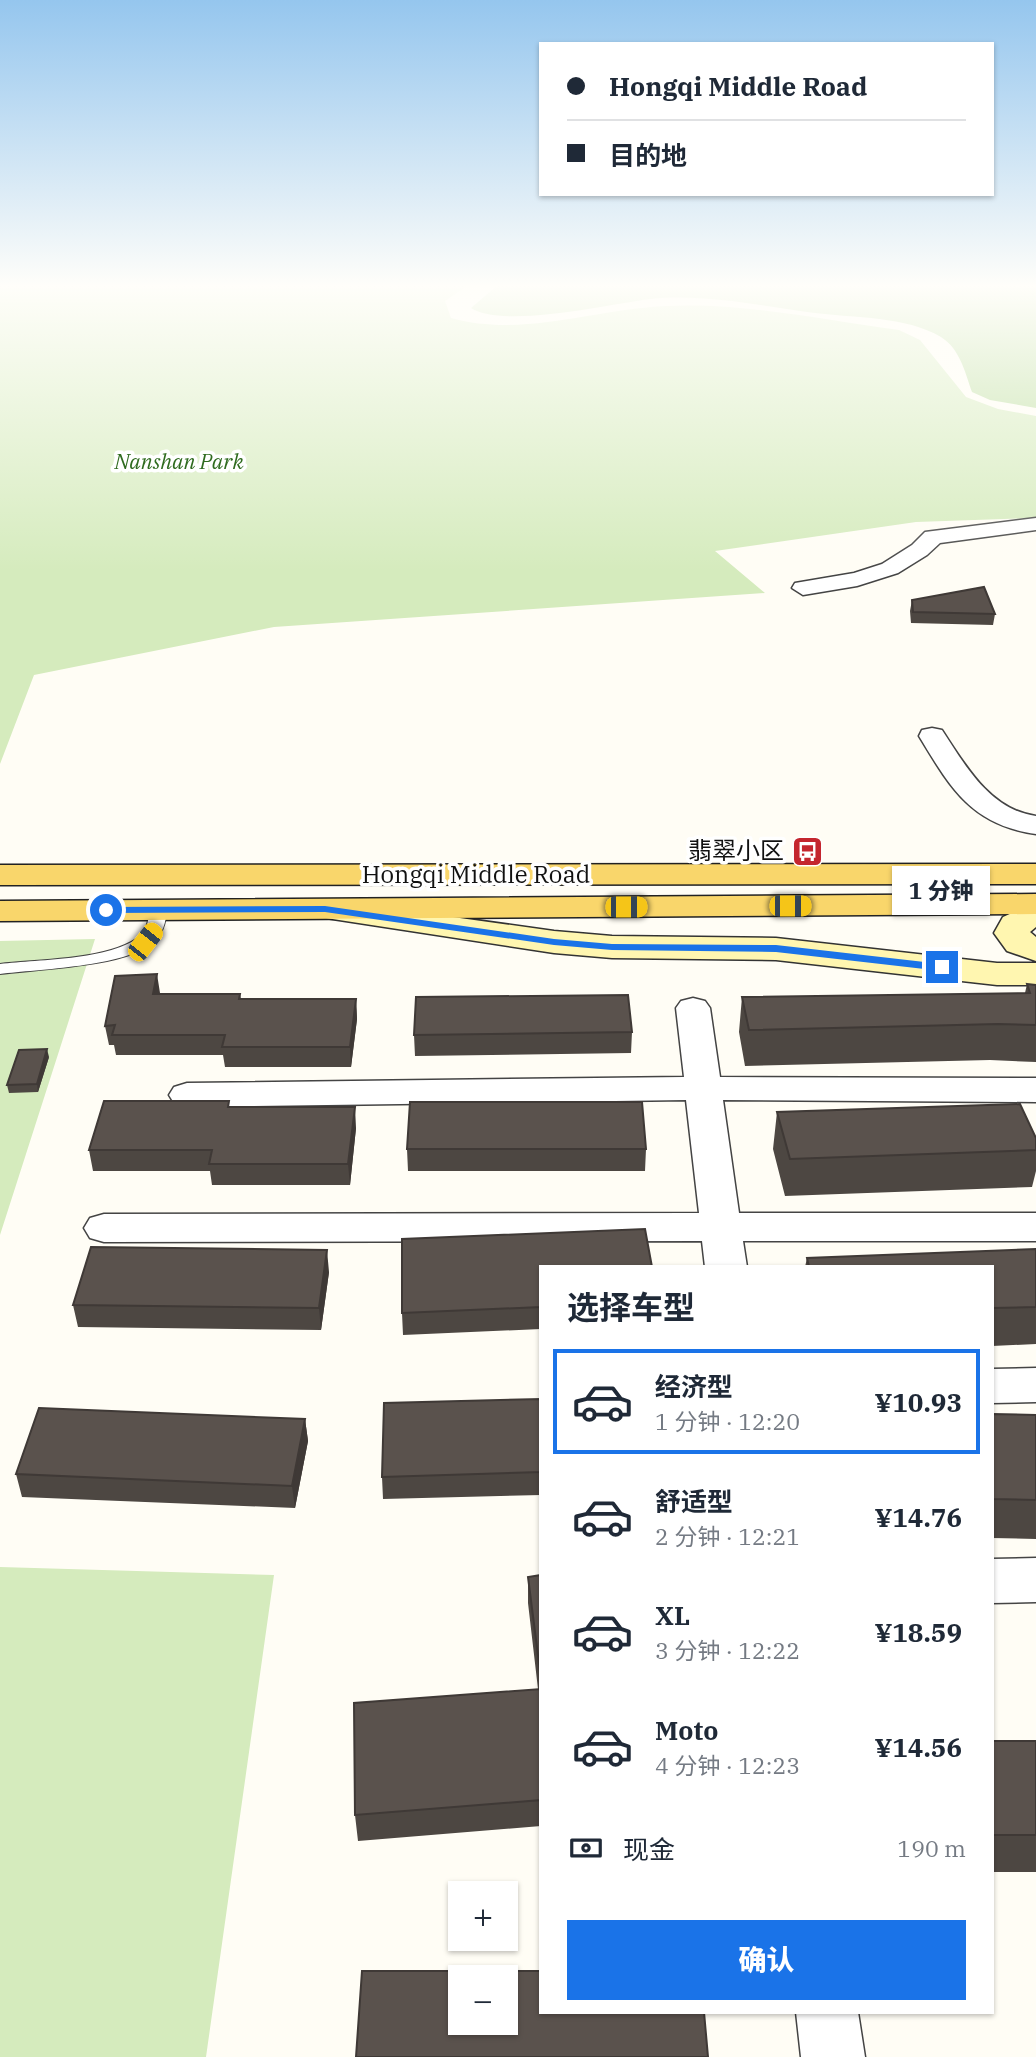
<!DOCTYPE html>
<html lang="zh">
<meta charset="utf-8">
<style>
body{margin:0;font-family:"IBM Plex Serif","Noto Sans SC",serif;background:#f6f6f7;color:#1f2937;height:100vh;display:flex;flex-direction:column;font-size:26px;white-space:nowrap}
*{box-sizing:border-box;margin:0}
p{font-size:23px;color:#747a83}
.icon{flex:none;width:38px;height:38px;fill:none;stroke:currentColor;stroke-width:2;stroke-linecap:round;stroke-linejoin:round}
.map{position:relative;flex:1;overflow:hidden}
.panel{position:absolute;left:539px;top:1265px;width:455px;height:749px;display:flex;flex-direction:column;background:#fff;border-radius:0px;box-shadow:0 2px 5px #0004}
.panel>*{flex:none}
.guide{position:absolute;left:539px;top:42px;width:455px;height:154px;border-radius:0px;box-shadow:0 2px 5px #0004;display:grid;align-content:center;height:154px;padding:0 28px;background:#fff}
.fabs{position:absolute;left:448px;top:1881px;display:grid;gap:14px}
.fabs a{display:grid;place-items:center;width:70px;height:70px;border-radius:0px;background:#fff;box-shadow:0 2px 5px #0004;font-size:35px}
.end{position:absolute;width:32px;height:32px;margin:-16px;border:9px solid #1a73e8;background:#fff;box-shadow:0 0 0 4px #fff}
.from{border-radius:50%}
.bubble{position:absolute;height:49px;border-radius:0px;background:#fff;box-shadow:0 2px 5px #0004;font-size:23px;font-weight:800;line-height:49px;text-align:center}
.car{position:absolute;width:21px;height:42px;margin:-21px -10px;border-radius:9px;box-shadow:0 0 5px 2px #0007;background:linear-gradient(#f5c518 24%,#345 0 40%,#f5c518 0 76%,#345 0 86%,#f5c518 0)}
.guide b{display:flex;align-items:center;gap:24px;height:66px;font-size:26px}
.guide b+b{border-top:2px solid #e0e1e3}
.guide i{width:18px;height:18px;background:#1f2937}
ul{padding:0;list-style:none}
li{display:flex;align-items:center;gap:21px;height:105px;margin:0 14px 10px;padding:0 14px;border:4px solid transparent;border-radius:0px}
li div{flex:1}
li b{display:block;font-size:26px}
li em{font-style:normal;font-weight:800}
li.on{border-color:#1a73e8}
li>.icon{width:63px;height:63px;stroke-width:1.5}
h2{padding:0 28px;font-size:32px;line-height:84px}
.pay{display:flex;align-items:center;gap:18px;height:77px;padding:0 28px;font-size:26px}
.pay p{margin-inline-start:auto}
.button{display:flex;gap:14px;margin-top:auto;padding:14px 28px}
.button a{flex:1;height:80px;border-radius:0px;background:#1a73e8;color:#fff;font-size:28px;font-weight:800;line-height:80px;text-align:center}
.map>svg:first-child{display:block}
.green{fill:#d5ebbd}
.forest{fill:#b9dc9c}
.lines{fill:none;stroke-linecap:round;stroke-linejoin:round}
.lane-casing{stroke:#444;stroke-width:2}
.street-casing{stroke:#444;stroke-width:3}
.secondary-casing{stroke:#333;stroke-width:3}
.primary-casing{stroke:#222;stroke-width:3}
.lane{fill:#fff;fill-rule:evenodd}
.street{fill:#fff;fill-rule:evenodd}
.secondary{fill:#fff6b0;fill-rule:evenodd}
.primary{fill:#f9d66b;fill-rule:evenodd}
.wall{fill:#4d4742}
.shaded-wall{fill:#3f3936}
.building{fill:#5a524d;stroke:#3f3936;stroke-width:2;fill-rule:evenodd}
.route{fill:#1a73e8}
.labels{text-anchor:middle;stroke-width:7;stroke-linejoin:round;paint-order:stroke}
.far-park-label{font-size:21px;font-style:italic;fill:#2f6b1f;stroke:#fff}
.poi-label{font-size:24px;fill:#111;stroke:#fff;text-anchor:end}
.street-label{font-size:24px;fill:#111;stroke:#fff}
</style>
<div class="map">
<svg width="1036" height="2057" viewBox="0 0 1036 2057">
<rect width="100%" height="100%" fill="#fffdf5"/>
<!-- green -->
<path class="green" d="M0 284H470L445 301 451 318C523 338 594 309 667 306 740 302 826 320 899 330L920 340 966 397 998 409 1036 416V518L916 522 715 551 765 593 274 627 34 675 0 764Z
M95 939 0 1235V941Z
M0 1567 274 1575 206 2057H0Z"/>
<!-- forest -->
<path class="forest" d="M499 284H1036V408L990 400 972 392C965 372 960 349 941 337 906 316 854 318 815 313 761 306 704 293 650 299 610 304 503 329 471 308Z"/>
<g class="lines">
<defs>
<path id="lane" d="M159 904 167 909C166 922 163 934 153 943 124 967 38 969 0 974V964C39 959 117 961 145 932L151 909Z"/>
<path id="street" d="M1036 518V530L940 543 927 555 898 573 857 586 803 595 792 588 795 583 854 573 882 564 912 545 925 532Z
M932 728 942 730C965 765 990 810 1036 816V834C971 825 950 787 919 736L922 730Z
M693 998 705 1001 710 1008 720 1077 1036 1078V1102L723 1100 739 1213H1036V1241H743L747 1267H705L702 1241 104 1242 90 1238 84 1228 90 1218 104 1214 699 1213 686 1100 187 1107 174 1103 169 1095 174 1087 187 1083 684 1077 676 1008 681 1001Z
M1036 1368V1402L992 1403V1369Z
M1036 1558V1602L992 1603V1559Z
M796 2012H858L865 2057H801Z"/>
<path id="secondary" d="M338 901 554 931 612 936 776 938 997 963H1036V985H997L776 960 612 958 554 953 326 918 321 911 326 904Z
M1036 902V927L1030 932 1036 937V961L1007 951 994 933 1003 917Z"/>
<path id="primary" d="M1036 864V884L0 885V865Z
M1036 894V914L0 921V901Z"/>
</defs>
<!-- lane casing -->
<use href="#lane" class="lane-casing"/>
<!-- street casing -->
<use href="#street" class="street-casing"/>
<!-- secondary casing -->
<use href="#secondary" class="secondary-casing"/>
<!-- primary casing -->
<use href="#primary" class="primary-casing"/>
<!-- lane -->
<use href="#lane" class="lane"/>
<!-- street -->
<use href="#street" class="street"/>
<!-- secondary -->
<use href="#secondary" class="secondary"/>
<!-- primary -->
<use href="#primary" class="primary"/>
</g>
<!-- wall -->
<path class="wall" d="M912 600 995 614 993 625 911 623 910 611Z
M1027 984 1036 985V1062L990 1060 745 1066 739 1032 742 997 1025 993Z
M160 994H240L241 999H356L357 1019 351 1067H225L223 1055H116L114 1045H109L105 1026Z
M632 1032 631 1053 415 1056 414 1035Z
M49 1057 38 1092 9 1093 7 1085Z
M230 1107 356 1128 350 1185H212L210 1171H93L89 1150Z
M777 1112 1036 1138V1171L1032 1187 785 1196 773 1149Z
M407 1149H646L645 1171H408Z
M1036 1249V1344L992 1346V1267H805L807 1258Z
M541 1267V1329L403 1335 402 1313Z
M329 1272 321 1330 78 1327 73 1305Z
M541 1399V1495L383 1499 382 1477Z
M992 1414 1036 1415V1539L992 1538Z
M305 1419 308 1441 295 1508 22 1497 16 1474Z
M541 1575V1826L358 1841 355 1815 538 1689 528 1603V1577Z
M992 1741H1036V1872H992Z"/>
<!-- shaded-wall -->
<path class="shaded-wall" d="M157 974 160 993 156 1014 153 994Z
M356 999 357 1019 351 1067 350 1047Z
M47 1049 49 1057 38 1092 37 1084Z
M355 1107 356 1128 350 1185 348 1164Z
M327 1250 329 1272 321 1330 319 1308Z
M305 1419 308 1441 295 1508 292 1486Z"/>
<!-- building -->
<path class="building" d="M984 587 995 614 913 612 912 600Z
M157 974 153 994H240L239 999H356L350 1047H222L225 1035H112L115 1025 105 1026 115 976Z
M1027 984 1036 985V1025L998 1024 749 1030 742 997 1030 993Z
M628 995 632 1032 414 1035 416 997Z
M47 1049 37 1084 7 1085 19 1050Z
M104 1101H229L228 1107H355L348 1164H209L212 1150H89Z
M410 1102H642L646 1149H407Z
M1020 1104 1036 1138V1150L790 1159 777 1112Z
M645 1229 652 1267H541V1307L402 1313V1239Z
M91 1247 327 1250 319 1308 73 1305Z
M1036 1249V1307L992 1308V1267H809L807 1258Z
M541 1399V1472L382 1477 384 1403Z
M39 1408 305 1419 292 1486 16 1474Z
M992 1414 1036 1415V1500L992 1499Z
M541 1575V1679L528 1577Z
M541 1689V1800L355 1815 354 1703Z
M992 1741H1036V1835H992Z
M362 1971H541V2012H704L708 2057H356ZM460 1978H506V2023H460Z"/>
<!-- sky -->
<linearGradient id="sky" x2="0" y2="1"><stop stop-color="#95c6ee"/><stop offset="0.5" stop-color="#fffefa"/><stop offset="1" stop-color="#fffefa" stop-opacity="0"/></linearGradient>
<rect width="1036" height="572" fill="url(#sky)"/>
<!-- route -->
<path class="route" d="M325 906 554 939 612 944 776 945 942 964 947 967 942 971 776 952 612 950 554 945 325 912 106 913 101 910 106 907Z"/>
<!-- icons -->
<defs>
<symbol id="bus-square" viewBox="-11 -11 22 22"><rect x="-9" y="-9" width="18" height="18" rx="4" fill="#c4262e" stroke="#fff"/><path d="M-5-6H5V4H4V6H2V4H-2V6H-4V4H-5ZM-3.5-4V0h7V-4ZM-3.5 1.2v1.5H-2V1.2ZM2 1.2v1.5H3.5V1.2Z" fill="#fff"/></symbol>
</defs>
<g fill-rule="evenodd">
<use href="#bus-square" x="790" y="834" width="35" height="35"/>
</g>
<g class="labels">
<!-- far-park labels -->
<g class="far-park-label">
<text x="179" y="469">Nanshan Park</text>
</g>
<!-- poi labels -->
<g class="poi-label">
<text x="784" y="859">翡翠小区</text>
</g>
<!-- street labels -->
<g class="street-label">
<text x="476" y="883">Hongqi Middle Road</text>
</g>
</g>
</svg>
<div class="fabs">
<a>+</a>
<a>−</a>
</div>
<i class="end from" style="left:106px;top:910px"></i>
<i class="end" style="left:942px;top:967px"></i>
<div class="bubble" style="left:892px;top:866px;width:98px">1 分钟</div>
<i class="car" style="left:790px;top:906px;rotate:90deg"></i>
<i class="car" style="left:626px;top:907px;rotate:90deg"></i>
<i class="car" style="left:145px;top:942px;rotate:38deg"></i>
<div class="guide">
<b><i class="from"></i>Hongqi Middle Road</b>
<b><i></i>目的地</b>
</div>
<section class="panel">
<h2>选择车型</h2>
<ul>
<li class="on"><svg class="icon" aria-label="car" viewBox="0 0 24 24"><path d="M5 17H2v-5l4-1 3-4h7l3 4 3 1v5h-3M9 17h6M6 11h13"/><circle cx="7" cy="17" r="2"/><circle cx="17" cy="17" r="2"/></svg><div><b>经济型</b><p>1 分钟 · 12:20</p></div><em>¥10.93</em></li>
<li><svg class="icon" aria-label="car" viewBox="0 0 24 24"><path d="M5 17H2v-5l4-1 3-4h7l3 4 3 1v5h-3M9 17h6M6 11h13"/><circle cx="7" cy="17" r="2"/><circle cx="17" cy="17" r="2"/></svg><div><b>舒适型</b><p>2 分钟 · 12:21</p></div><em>¥14.76</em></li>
<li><svg class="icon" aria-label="car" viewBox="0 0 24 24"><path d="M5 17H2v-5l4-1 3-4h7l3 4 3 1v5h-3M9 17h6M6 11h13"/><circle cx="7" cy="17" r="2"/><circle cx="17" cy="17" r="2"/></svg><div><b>XL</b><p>3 分钟 · 12:22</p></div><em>¥18.59</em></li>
<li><svg class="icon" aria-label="car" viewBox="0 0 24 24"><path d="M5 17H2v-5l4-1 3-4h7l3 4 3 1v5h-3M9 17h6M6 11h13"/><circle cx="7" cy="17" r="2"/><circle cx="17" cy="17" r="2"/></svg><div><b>Moto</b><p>4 分钟 · 12:23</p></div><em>¥14.56</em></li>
</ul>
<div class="pay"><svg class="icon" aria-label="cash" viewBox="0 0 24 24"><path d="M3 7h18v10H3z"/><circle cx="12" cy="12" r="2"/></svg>现金<p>190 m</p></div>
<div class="button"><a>确认</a></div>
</section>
</div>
